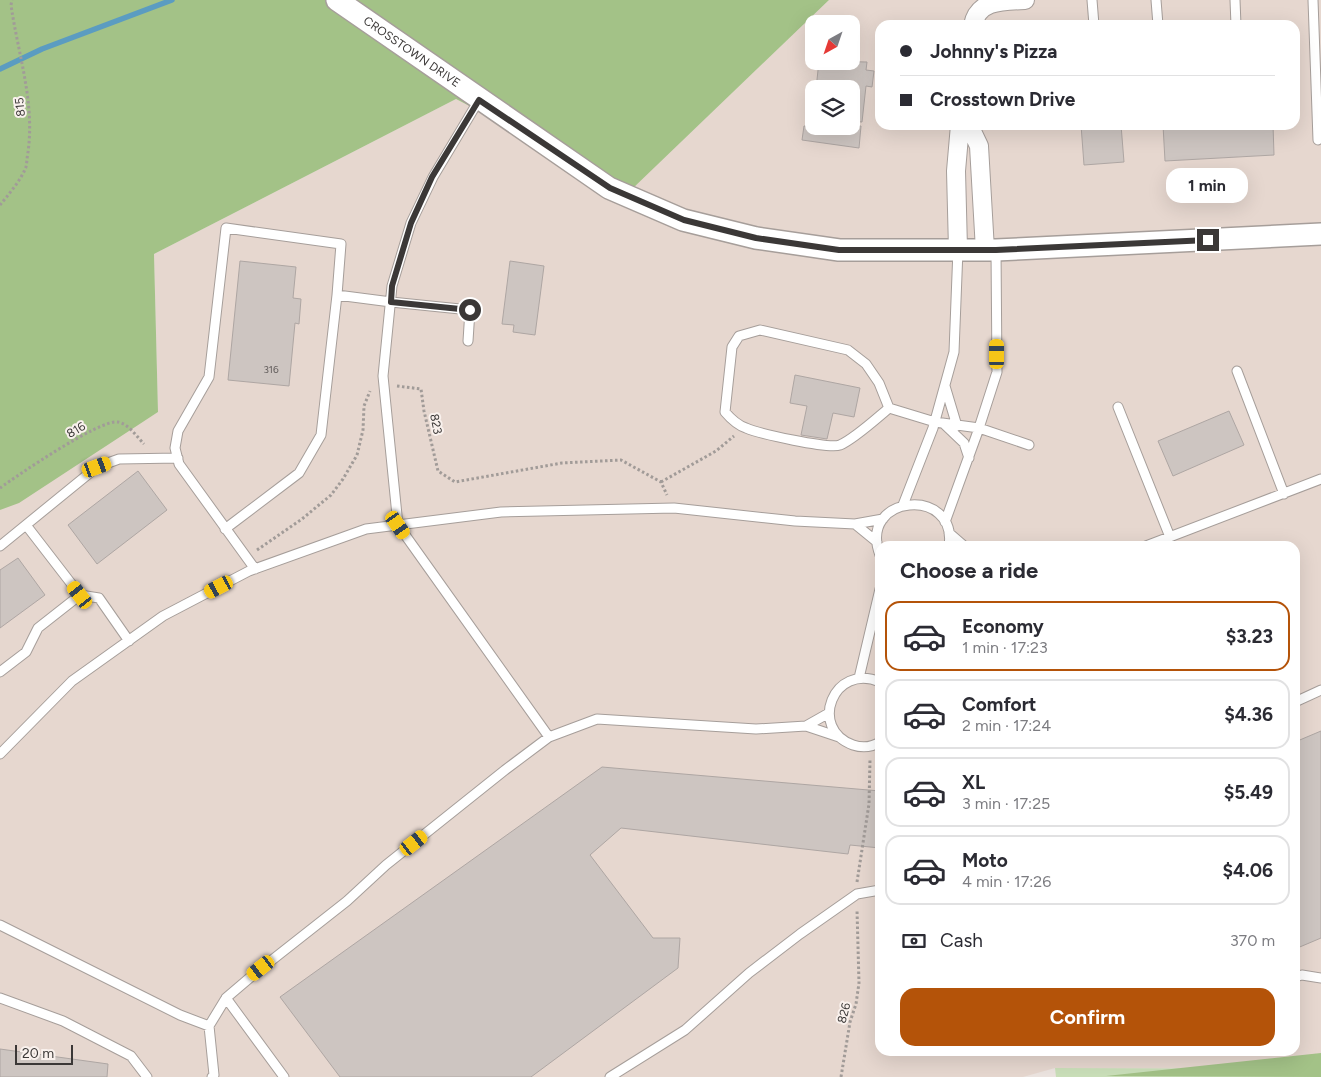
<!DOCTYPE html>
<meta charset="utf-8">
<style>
body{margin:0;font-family:Figtree,sans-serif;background:#f7f7f7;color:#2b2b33;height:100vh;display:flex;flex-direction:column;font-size:19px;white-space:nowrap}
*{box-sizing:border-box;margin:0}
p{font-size:16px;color:#7c7c81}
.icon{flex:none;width:28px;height:28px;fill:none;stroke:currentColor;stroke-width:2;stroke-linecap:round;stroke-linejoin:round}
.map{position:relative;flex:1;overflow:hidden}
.drawer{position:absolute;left:875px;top:541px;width:425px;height:515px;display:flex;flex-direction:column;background:#fff;border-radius:15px;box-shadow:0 5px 20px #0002}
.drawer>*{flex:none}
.guide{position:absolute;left:875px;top:20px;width:425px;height:110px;border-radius:15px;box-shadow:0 5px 20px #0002;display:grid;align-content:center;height:110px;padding:0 25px;background:#fff}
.needle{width:32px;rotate:220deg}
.controls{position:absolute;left:805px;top:15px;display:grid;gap:10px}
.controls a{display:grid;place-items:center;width:55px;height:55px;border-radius:10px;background:#fff;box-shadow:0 5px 20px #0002;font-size:25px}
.scale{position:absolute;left:15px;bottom:12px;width:58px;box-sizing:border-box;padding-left:5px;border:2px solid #3b3837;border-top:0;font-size:14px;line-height:18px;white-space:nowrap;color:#3b3837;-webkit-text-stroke:4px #f9f1ed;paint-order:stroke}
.end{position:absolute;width:22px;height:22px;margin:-11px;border:6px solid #3b3837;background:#fff;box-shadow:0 0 0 2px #fff}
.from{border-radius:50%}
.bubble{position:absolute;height:35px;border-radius:15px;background:#fff;box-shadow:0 5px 20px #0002;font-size:16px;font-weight:700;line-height:35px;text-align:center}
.car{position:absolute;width:15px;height:30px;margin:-15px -8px;border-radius:6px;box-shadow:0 0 4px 1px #0007;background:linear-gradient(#f5c518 24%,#345 0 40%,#f5c518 0 76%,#345 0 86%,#f5c518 0)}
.guide b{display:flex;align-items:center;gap:18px;height:48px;font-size:19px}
.guide b+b{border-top:1px solid #e1e1e2}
.guide i{width:12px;height:12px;background:#2b2b33}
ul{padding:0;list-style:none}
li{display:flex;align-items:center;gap:15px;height:70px;margin:0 10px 8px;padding:0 15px;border:2px solid #e1e1e2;border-radius:15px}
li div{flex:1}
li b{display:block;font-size:19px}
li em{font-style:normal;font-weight:700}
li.on{border-color:#b45309}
li>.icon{width:45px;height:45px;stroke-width:1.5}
h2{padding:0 25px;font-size:22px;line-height:60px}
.pay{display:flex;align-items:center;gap:12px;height:55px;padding:0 25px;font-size:19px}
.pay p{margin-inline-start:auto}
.primary-button{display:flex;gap:10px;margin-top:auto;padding:10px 25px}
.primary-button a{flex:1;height:58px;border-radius:15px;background:#b45309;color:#fff;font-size:20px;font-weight:700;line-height:58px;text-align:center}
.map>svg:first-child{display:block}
.built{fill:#e6d7cf;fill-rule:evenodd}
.green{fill:#cadfb9}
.forest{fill:#a3c287}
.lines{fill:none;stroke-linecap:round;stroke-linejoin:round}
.stream{stroke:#5b9cc1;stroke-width:5.5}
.building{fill:#cdc5c1;stroke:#aea6a3}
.service-casing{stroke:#a69e9a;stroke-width:11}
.minor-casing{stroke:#a69e9a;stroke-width:20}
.tertiary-casing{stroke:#a69e9a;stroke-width:24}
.path{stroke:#a19b98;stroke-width:3;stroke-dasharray:2.5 2.5;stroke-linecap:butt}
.service{stroke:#fff;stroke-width:9}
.minor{stroke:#fff;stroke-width:18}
.tertiary{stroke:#fff;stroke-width:21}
.route{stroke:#3b3837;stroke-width:6}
.labels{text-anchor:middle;stroke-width:4;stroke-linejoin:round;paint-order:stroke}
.number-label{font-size:10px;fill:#605b5a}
.street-label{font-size:12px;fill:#3b3837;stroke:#f9f1ed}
</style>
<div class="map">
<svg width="1321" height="1077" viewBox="0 0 1321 1077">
<rect width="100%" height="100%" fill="#ece4e0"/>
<!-- built -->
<path class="built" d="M829 0H1321V1069L1055 1068 1023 1077H0V510L158 412 154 254 456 99 631 189ZM814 24H851V61H814ZM880 25H1295V125H880ZM814 89H851V126H814ZM880 546H1295V1051H880Z"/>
<!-- green -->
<path class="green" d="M1055 1068 1321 1069V1077H1056Z"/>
<!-- forest -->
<path class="forest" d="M0 0H829L631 190 456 99 154 254 158 412 19 503 0 510Z
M1321 1053V1077L1106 1076Z"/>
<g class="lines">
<!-- stream -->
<path class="stream" d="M0 69 42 49 172 0"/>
</g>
<!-- building -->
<path class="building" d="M819 61 867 62 866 70 874 71 872 87 866 86 862 122 851 121V89H816Z
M1081 125H1121L1124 162 1084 165Z
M1163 125H1273L1274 155 1165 161Z
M804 126H861L859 148 802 140Z
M240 261 296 267 293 298 301 299 299 324 295 323 289 386 228 380Z
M510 261 544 266 535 335 513 332 514 325 502 324Z
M795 375 860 388 854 417 833 413 827 439 801 435 807 406 790 403Z
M1229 411 1244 445 1173 476 1158 441Z
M138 471 167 510 97 564 68 525Z
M18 558 45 595 0 628V570Z
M1321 731V938L1295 949V742Z
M602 767 880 791V848L850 845 848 854 621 828 590 855 653 938H680L678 968 531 1077H340L280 997Z
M0 1049 108 1064 107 1077H0Z"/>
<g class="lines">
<defs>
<path id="service" d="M1092 0 1094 25
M1156 0 1158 25
M1235 0 1236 25
M1313 0 1318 140
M479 100 433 177 411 223 392 286 383 376 398 525 549 737
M760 330 848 350 866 364 879 383 889 408C877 418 854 439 840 445 828 449 760 434 746 428 737 425 731 419 725 412L732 347 739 336Z
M1237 371 1284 494
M945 386 957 426
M1118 407 1170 537
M889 408 935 422 979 428 1029 445
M943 423 964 443 969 458
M903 505 933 428 954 352 958 249
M945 522 978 431 997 372 996 250
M855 524 877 542
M26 525 80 595
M225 529 299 473 321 435 337 295
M949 533 964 546
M0 546 97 467 119 459 178 458
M1146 546 1321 479
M880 555C857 494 958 486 949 546
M255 569 179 464 175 448 178 431 209 377 226 228 341 244 337 295 391 302 470 310 468 341
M0 672 26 652 38 628 80 595 99 598 129 641
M859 678 880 589
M880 682C833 662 808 729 853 745 862 748 872 747 880 742
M1295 702 1321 690
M806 726 829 713
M0 754 72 681 163 616 249 571 366 529 501 512 674 508 795 521 855 524 883 519
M0 925 180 1015 209 1026 226 998 253 975 347 901 386 865 505 770 549 737 597 719 756 729 806 726 839 737
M1295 977 1302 975 1321 978
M0 998 63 1021 131 1056 147 1077
M226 998 284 1077
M209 1026 214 1075 212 1077
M610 1077 685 1030 749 973 800 934 857 894 880 890"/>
<path id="minor" d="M973 25C978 0 1002 1 1025 0
M969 125 979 146 985 250
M958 249 956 171 960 125"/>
<g id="tertiary">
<path id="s1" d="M337 0 609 188 683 220 756 238 839 250H996L1321 234"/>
</g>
</defs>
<!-- service casing -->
<use href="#service" class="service-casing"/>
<!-- minor casing -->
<use href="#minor" class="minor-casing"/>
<!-- tertiary casing -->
<use href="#tertiary" class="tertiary-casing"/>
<!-- path -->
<path class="path" d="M0 205C9 194 21 180 26 167 27 162 27 157 28 152 35 102 18 54 11 5L12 0
M397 386 421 389 424 411 438 471 455 482 562 463 621 460 661 482 667 495
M661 482 716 451 734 436
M0 488C18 475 100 419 118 422 129 424 137 437 144 444
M257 550 302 519 331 495 343 479 357 455 363 430 364 406 370 391
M857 882 869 804 870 759
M841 1077 850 1022 856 1004 859 983 857 910"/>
<!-- service -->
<use href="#service" class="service"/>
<!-- minor -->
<use href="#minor" class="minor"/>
<!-- tertiary -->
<use href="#tertiary" class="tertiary"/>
</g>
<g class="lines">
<!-- route -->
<path class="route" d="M470 310 391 302 392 286 411 223 432 177 479 100 610 188 684 220 756 238 839 250H996L1208 240"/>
</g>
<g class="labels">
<!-- number labels -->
<g class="number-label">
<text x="271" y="373">316</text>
</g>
<!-- street labels -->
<g class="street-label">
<text dy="4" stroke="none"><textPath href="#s1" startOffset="91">CROSSTOWN DRIVE</textPath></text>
<text transform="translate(20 107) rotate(-96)" y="4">815</text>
<text transform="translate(436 424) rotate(78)" y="4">823</text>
<text transform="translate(76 430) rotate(-31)" y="4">816</text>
<text transform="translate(844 1013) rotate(-76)" y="4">826</text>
</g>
</g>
</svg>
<div class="controls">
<a><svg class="needle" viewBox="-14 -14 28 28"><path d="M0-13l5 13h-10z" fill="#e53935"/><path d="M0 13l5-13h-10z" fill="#7c7c81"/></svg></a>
<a><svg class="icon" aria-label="layers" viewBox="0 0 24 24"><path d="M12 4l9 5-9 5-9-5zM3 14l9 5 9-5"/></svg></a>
</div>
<div class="scale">20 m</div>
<i class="end from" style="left:470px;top:310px"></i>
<i class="end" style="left:1208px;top:240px"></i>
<div class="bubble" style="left:1166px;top:168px;width:82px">1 min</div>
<i class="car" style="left:997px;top:354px;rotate:0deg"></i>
<i class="car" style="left:97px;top:467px;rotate:70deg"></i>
<i class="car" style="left:398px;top:525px;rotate:145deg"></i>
<i class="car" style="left:219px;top:587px;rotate:242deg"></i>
<i class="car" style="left:80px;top:595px;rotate:322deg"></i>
<i class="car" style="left:414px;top:843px;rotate:52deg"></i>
<i class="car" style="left:261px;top:968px;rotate:232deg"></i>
<div class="guide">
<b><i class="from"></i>Johnny's Pizza</b>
<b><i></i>Crosstown Drive</b>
</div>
<section class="drawer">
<h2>Choose a ride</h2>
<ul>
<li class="on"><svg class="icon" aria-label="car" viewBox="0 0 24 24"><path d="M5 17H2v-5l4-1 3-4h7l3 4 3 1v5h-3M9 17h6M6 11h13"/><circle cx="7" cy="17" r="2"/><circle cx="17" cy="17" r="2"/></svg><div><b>Economy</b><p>1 min · 17:23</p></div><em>$3.23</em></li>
<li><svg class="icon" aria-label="car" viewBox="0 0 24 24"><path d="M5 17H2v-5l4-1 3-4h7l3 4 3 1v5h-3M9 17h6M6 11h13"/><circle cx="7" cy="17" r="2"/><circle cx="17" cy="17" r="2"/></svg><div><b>Comfort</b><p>2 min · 17:24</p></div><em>$4.36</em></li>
<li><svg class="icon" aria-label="car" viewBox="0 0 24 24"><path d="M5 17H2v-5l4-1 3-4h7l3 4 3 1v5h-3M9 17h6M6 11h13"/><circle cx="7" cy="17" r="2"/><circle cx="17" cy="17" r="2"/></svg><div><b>XL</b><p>3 min · 17:25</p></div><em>$5.49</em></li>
<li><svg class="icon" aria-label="car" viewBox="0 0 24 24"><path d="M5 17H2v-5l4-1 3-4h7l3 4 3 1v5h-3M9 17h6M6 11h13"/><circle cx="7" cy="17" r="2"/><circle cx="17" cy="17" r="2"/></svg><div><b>Moto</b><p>4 min · 17:26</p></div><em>$4.06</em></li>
</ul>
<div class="pay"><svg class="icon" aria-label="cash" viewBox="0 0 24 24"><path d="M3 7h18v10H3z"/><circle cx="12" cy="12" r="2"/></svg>Cash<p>370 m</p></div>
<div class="primary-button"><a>Confirm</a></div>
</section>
</div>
